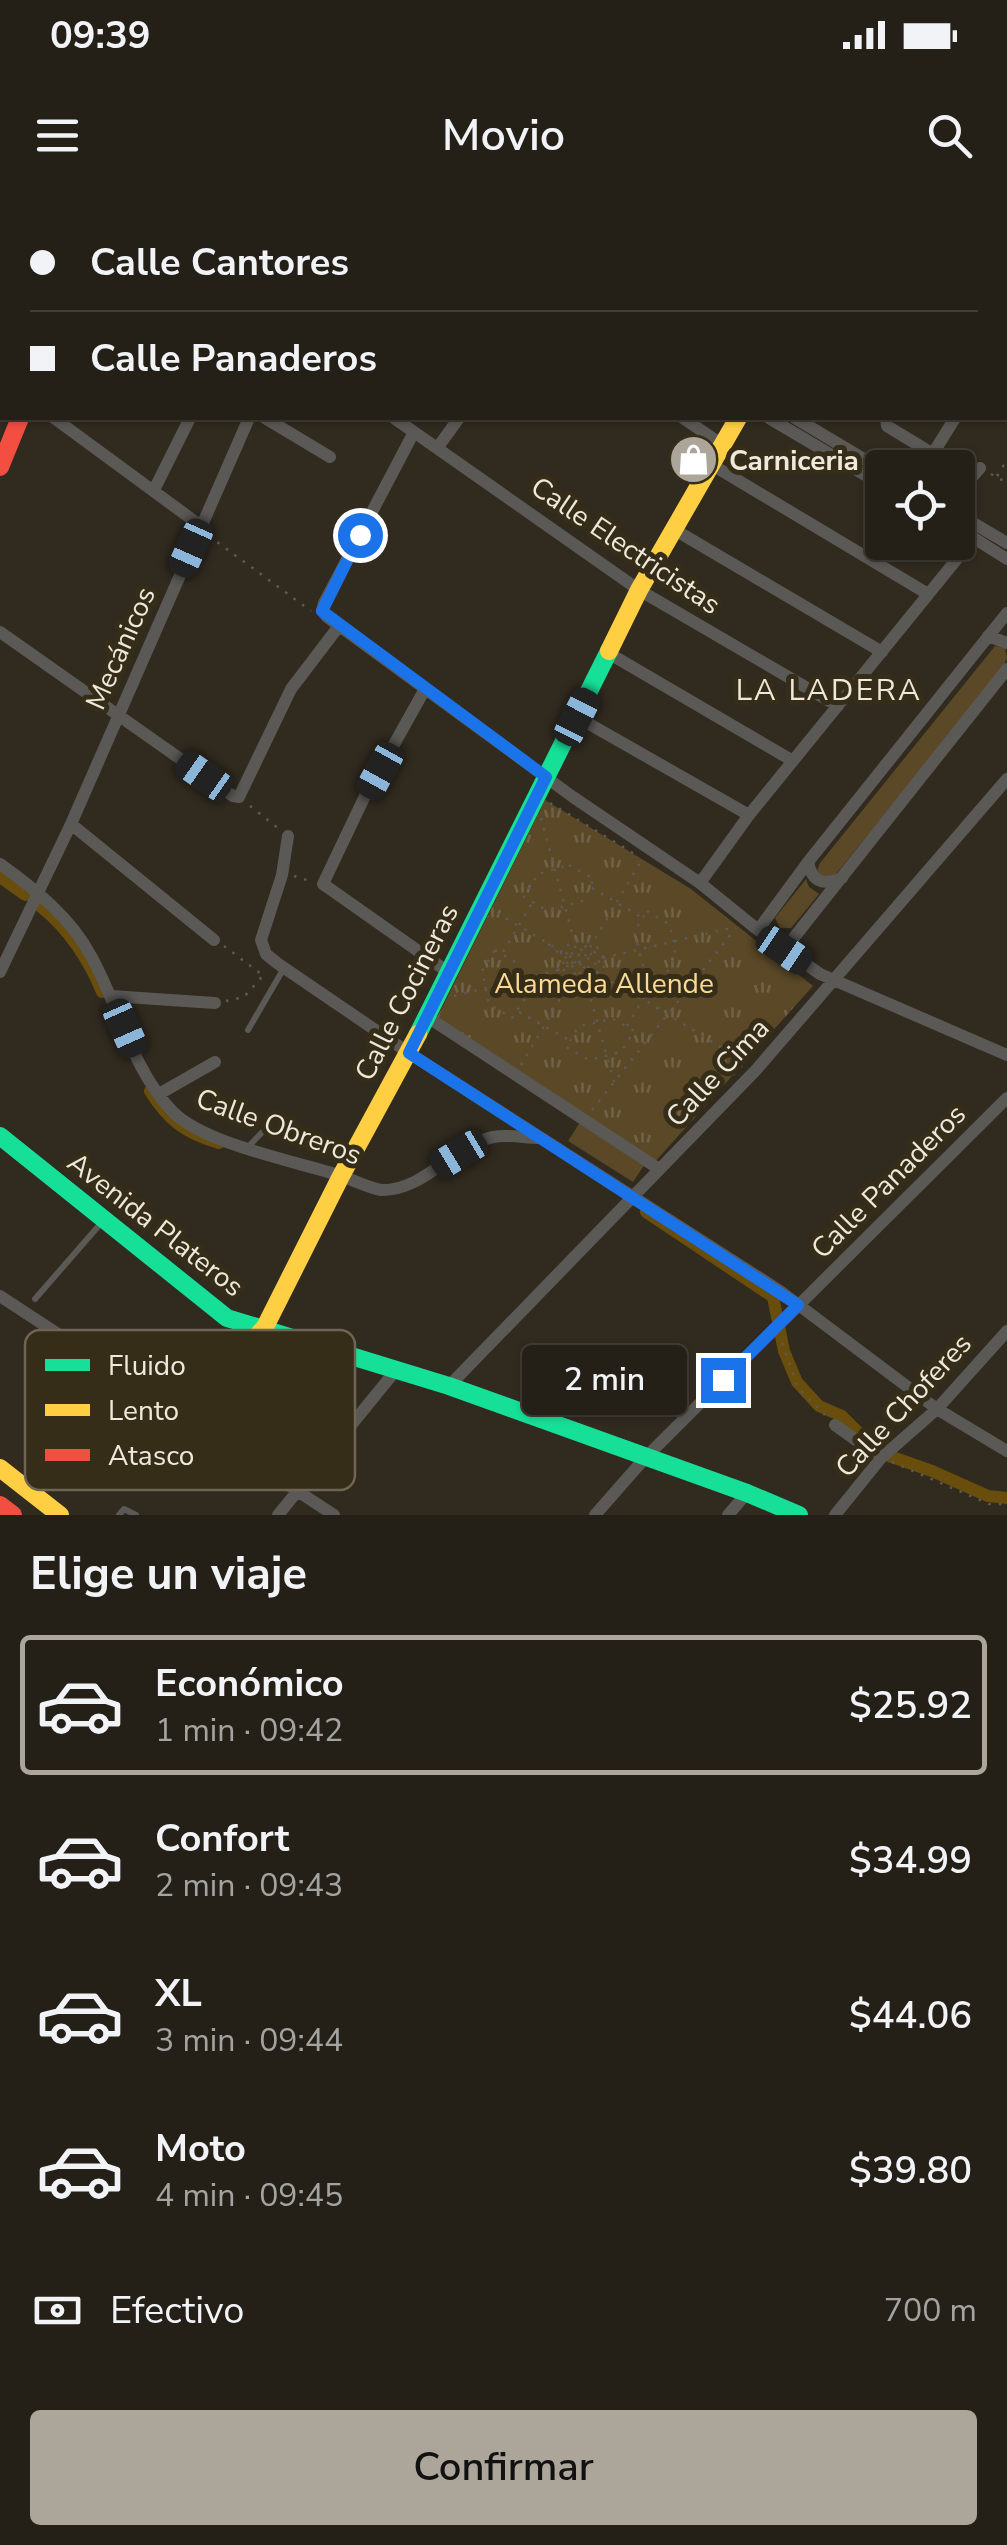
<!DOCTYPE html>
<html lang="es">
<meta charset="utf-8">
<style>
body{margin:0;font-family:"Nunito Sans",sans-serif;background:#2c2820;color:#f1f3f6;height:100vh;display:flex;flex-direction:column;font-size:38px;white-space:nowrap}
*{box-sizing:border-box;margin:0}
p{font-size:32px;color:#a3a3a1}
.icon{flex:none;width:55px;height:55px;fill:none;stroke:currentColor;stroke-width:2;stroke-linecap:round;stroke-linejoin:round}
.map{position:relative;height:1315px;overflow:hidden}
.sheet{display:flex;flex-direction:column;background:#242017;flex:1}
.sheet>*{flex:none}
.top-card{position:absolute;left:0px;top:0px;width:1008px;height:220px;box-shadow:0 2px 8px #0004,0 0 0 2px #413e36;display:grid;align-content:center;height:220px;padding:0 30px;background:#242017}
.buttons{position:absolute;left:865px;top:250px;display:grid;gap:20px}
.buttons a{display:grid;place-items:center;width:110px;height:110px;border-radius:10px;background:#242017;box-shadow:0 2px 8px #0004,0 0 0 2px #413e36;font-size:50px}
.end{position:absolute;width:45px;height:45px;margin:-22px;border:12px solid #1a73e8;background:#fff;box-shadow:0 0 0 5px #fff}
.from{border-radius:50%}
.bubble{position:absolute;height:70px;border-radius:10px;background:#242017;box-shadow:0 2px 8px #0004,0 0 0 2px #413e36;font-size:32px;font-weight:600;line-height:70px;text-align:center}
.car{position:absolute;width:30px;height:60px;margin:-30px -15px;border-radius:12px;box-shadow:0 0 8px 2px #0007;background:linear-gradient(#222 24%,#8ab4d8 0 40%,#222 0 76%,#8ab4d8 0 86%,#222 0)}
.top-card b{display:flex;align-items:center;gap:35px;height:95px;font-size:38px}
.top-card b+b{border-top:2px solid #413e36}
.top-card i{width:25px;height:25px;background:#f1f3f6}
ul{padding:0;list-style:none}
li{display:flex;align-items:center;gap:30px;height:140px;margin:0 20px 15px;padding:0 10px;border:5px solid transparent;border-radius:10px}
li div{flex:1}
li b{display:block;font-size:38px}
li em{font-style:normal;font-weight:600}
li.current{border-color:#aca69a}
li>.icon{width:90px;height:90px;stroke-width:1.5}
h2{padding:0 30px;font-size:45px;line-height:120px}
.pay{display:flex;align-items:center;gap:25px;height:110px;padding:0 30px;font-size:38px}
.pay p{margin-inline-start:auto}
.action{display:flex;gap:20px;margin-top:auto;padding:20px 30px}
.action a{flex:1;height:115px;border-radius:10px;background:#aca69a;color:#111;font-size:40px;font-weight:600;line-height:115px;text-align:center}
.status{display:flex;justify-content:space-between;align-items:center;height:70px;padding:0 50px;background:#242017;direction:ltr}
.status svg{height:28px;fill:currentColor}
header{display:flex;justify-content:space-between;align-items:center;height:130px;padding:0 30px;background:#242017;font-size:45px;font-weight:600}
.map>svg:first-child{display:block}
.park{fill:url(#park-tufts)}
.garden{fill:#5a4827}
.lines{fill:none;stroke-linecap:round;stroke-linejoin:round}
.canal{stroke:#684d0c;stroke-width:12}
.path{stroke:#5d5a55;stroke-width:2.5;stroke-dasharray:2.5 8;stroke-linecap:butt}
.lane{stroke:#5a5955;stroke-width:6}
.street{stroke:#5a5955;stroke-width:12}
.fast{stroke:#16e098;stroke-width:18}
.slow{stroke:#ffcf43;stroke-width:18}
.jam{stroke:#f24e42;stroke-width:18}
.route{stroke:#1a73e8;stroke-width:12}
.labels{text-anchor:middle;stroke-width:10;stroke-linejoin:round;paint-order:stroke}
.poi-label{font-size:28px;font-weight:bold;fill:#efe8dc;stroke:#362d19;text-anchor:start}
.street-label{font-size:28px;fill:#efe8dc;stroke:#362d19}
.park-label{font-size:28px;fill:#fcd994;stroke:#362d19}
.neighbourhood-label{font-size:30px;letter-spacing:2.5px;fill:#efe8dc;stroke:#362d19}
.key{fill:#362d19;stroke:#6e6554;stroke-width:2.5}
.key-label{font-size:28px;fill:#efe8dc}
</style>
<div class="status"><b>09:39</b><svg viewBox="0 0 49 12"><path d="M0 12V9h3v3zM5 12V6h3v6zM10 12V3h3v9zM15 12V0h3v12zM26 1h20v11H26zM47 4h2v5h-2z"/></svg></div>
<header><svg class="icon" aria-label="menu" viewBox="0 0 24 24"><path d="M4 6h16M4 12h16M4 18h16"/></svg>Movio<svg class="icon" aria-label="search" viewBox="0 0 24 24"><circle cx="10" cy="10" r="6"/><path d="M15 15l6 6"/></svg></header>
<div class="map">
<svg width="1007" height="1315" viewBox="0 0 1007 1315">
<defs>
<pattern id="park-tufts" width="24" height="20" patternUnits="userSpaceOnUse" patternTransform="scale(2.5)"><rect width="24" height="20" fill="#5a4827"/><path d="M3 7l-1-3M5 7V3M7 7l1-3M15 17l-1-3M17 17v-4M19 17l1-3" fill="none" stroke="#726246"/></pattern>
</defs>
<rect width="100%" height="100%" fill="#302a1f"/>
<!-- park -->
<path class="park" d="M545 600 691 689 813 786 653 964 435 822Z"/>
<!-- garden -->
<path class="garden" d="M995 446 1005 448 1007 458 1002 469 836 674 829 679 820 678 817 671 820 663Z
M806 679 809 687 819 694 791 728H780L775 718Z
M582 919 647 961 633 982 568 941Z"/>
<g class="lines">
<!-- canal -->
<path class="canal" d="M0 677 25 695
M41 707C68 728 89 760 102 792
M150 891C168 920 185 933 219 943
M646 1012 773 1097 784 1151 797 1182 819 1206 842 1216 878 1252 932 1271 988 1296 1007 1298"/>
<!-- path -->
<path class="path" d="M791 2 792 0
M966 2 967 0
M1005 3 1007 0
M991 274 1007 283
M997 276 1007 260
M209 336 311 411
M550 603 633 653
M250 606 279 629
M541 618 574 740
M569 665 594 679 582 701 548 711 524 697 538 674Z
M294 676 310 681
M592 688 641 717
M647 711 669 724C677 750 678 754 664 777L643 765 634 732Z
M497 713 618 785
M558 764a23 23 0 1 1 46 0a23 23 0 1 1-46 0Z
M548 744 560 754 643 799 743 861
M563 764a18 18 0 1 1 36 0a18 18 0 1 1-36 0Z
M224 746 261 774
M567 764a14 14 0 1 1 28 0a14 14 0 1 1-28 0Z
M495 750 517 763 526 797 512 818 489 804 482 771Z
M503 752 532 703
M572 764a9 9 0 1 1 18 0a9 9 0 1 1-18 0Z
M603 758 735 727
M588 789 614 882
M454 796 558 770
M226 801 244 797 266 772
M519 812 569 840
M613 819 634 831 621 852 589 860 566 847 579 826Z
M627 826 658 773
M521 865 641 661
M733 875 774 829
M592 910 736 728
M782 1143 798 1188 825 1215
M892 1262 989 1304H1007"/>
<!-- lane -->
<path class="lane" d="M248 830 284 768
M248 947 270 924
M35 1099 102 1022
M119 1315 124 1309 136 1315"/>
<!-- street -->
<path class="street" d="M86 0 89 2
M451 0 454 2
M475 0 478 2
M574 0 577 2
M726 0 730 2
M818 0 820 2
M351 2 352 0
M704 2 705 0
M870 2 872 0
M1005 98 1007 99
M1005 137 1007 133
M0 178 2 180
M1005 215 1007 216
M54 218 201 326
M265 218 330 257
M394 218 639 390 838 506
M683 218 721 244
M769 218 882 285
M795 218 882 270
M886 218 887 226 956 268
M414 232 324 403 322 411 327 417 573 597 700 683 758 730 820 774 1007 855
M438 247 459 218
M709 263 928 394
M924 268 955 218
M958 268 973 276 980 268
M154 290 190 218
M958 314 1007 343
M958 328 1007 359
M675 330 882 452
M0 432 233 596 239 597 291 489 339 426
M988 436 1007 443
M610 454 793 561
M425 489 364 598 323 684 448 772
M577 517 749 615
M71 624 214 740
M288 636 282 675 261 740 266 754 277 763 409 853 780 1091 937 1209 1007 1251
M808 662C812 682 823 686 842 678
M0 664C35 689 71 718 91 756 119 806 132 870 173 912 205 944 294 961 338 975 352 979 366 987 381 990 425 991 453 945 493 937 508 934 525 938 540 938
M700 683 749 615 974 338
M758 730 808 662 1007 413
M784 750 1007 469
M0 772 71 624 249 218
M111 796 215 803
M426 816 659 969
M159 894 215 862
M0 1096 334 1315
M449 1186 756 870 1007 579
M835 1225 881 1258
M278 1315 396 1170
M595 1315 645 1258 1007 898
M728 1315 747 1293
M835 1315 881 1258 937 1209 1007 1131"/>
<!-- fast -->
<path class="fast" d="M418 834 609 451
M0 936 227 1118 449 1186 747 1293 799 1315"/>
<!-- slow -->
<path class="slow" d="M609 451 639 390 738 218
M185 1218 265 1127 341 976 418 834
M0 1268 60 1315"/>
<!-- jam -->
<path class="jam" d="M113 2 114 0
M0 267 20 218
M0 1305 13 1315"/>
</g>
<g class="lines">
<!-- route -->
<path class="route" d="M360 335 322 411 546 577 409 853 798 1105 723 1180"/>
</g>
<!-- icons -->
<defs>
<symbol id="shop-disc" viewBox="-11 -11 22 22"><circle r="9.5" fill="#aca69a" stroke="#362d19"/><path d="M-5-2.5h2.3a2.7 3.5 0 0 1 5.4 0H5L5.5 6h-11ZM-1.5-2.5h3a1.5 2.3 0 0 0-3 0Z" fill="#fff"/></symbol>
</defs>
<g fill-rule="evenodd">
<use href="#shop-disc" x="666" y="232" width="55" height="55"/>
</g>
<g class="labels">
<!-- poi labels -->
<g class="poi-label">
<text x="729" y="270">Carniceria</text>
</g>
<!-- street labels -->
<g class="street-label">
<text transform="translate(626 345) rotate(34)" y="10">Calle Electricistas</text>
<text transform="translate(120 448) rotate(-66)" y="10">Mecánicos</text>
<text transform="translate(406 792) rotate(-63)" y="10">Calle Cocineras</text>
<text transform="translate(717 872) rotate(-47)" y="10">Calle Cima</text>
<text transform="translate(279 926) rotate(20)" y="10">Calle Obreros</text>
<text transform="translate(888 981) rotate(-45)" y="10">Calle Panaderos</text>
<text transform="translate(156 1024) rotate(38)" y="10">Avenida Plateros</text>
<text transform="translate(903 1205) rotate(-47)" y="10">Calle Choferes</text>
</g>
<!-- park labels -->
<g class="park-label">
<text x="604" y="793">Alameda Allende</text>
</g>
<!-- neighbourhood labels -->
<g class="neighbourhood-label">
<text x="829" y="500">LA LADERA</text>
</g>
</g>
<!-- legend -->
<rect x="25" y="1130" width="330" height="160" rx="15" class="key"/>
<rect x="45" y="1159" width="45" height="12" fill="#16e098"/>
<rect x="45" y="1204" width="45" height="12" fill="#ffcf43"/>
<rect x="45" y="1249" width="45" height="12" fill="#f24e42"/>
<g class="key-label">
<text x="108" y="1175">Fluido</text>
<text x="108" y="1220">Lento</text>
<text x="108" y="1265">Atasco</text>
</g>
</svg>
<div class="buttons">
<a><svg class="icon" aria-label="locate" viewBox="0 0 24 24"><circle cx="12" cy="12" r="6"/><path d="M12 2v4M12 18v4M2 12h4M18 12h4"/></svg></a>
</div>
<i class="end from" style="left:360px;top:335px"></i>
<i class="end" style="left:723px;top:1180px"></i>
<div class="bubble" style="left:522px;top:1145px;width:165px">2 min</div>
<i class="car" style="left:191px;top:348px;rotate:204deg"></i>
<i class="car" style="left:577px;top:517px;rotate:27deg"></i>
<i class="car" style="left:380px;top:571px;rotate:209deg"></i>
<i class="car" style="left:204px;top:576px;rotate:305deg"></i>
<i class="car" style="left:784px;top:750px;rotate:124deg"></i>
<i class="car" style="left:125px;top:828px;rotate:156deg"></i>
<i class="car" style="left:459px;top:954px;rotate:239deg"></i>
<div class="top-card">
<b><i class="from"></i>Calle Cantores</b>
<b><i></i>Calle Panaderos</b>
</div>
</div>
<section class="sheet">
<h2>Elige un viaje</h2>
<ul>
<li class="current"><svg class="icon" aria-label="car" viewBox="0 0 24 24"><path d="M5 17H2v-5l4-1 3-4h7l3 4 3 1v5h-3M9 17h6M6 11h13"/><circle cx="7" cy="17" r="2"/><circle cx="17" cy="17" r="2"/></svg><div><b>Económico</b><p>1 min · 09:42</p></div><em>$25.92</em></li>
<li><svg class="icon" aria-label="car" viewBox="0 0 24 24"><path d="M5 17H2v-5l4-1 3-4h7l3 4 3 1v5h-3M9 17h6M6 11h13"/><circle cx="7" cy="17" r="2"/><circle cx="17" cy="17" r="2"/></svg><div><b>Confort</b><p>2 min · 09:43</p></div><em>$34.99</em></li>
<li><svg class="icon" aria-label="car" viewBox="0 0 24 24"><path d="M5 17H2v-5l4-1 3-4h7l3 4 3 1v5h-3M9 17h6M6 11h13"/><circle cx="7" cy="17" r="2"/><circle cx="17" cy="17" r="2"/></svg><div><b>XL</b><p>3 min · 09:44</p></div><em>$44.06</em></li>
<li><svg class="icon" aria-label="car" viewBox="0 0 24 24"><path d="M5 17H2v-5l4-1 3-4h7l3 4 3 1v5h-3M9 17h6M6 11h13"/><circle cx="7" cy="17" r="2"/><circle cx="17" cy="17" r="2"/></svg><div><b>Moto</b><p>4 min · 09:45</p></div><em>$39.80</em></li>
</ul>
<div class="pay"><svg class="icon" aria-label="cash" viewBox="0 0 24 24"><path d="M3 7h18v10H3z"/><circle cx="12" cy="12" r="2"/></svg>Efectivo<p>700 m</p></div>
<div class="action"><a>Confirmar</a></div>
</section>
